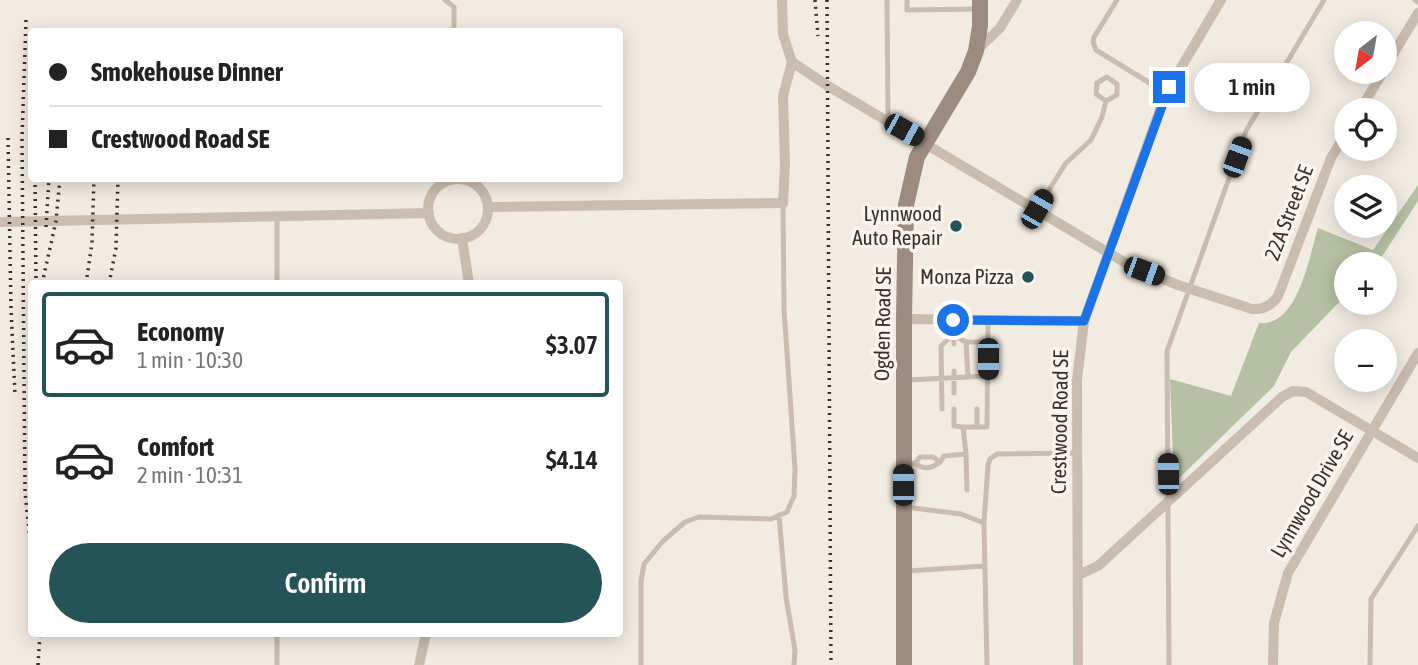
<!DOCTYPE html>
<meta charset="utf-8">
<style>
body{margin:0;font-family:"Asap Condensed",sans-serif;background:#f2f2f2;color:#222;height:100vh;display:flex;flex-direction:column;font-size:26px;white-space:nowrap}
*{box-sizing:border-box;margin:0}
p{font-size:23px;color:#767676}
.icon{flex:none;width:38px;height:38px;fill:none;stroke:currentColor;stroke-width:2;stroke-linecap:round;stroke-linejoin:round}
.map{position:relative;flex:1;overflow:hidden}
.drawer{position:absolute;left:28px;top:280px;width:595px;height:357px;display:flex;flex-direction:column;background:#fff;border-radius:7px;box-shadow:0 4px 18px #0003}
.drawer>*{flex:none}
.hud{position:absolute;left:28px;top:28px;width:595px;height:154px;border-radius:7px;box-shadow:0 4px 18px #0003;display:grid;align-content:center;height:154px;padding:0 21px;background:#fff}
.needle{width:46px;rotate:211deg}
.buttons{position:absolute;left:1334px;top:21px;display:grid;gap:14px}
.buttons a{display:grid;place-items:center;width:63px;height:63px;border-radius:50%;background:#fff;box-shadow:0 4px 18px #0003;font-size:35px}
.end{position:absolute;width:32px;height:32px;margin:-16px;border:9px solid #1a73e8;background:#fff;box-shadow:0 0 0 4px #fff}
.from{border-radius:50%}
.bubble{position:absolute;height:49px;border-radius:24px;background:#fff;box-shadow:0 4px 18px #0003;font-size:23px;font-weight:600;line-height:49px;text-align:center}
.car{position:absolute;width:21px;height:42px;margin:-21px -10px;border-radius:9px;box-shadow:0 0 5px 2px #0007;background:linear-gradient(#222 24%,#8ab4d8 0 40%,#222 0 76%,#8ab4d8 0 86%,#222 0)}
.hud b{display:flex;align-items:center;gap:24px;height:66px;font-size:26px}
.hud b+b{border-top:2px solid #e0e0e0}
.hud i{width:18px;height:18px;background:#222}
ul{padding:12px 0 0;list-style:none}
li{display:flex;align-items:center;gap:21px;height:105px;margin:0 14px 10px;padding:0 7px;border:4px solid transparent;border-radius:7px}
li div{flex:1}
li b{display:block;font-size:26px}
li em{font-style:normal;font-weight:600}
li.on{border-color:#245358}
li>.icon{width:63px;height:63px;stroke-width:1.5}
.primary-button{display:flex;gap:14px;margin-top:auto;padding:14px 21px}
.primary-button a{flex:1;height:80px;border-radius:42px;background:#245358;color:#fff;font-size:28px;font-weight:600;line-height:80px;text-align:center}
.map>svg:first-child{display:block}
.green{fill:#b5c1a2}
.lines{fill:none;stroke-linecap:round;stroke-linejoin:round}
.lane{stroke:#cabcae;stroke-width:5}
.street{stroke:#cabcae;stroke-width:10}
.secondary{stroke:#9e8b7f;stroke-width:16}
.rail{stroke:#39312c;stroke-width:3.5;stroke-dasharray:2 5;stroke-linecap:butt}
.route{stroke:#1a73e8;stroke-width:9}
.poi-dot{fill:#245358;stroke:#faf5ee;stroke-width:2.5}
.labels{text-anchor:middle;stroke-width:7;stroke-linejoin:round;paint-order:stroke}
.street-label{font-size:21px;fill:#39312c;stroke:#faf5ee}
.poi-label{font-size:21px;fill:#39312c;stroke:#faf5ee;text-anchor:end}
</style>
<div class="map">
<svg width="1418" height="665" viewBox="0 0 1418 665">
<rect width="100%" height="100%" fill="#f2ebe2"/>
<!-- green -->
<path class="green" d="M1418 185V201L1381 258 1375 264H1346V295L1291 352 1274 386 1174 483 1170 379 1231 396 1259 323C1298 327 1309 257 1318 228L1373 250Z"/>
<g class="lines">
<!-- lane -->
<path class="lane" d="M445 0 454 7V32
M887 0 888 119
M907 0V10L977 9
M1117 0 1094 37 1093 42 1096 50 1166 93
M1415 0 1418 2
M458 178V179
M1037 209 1066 163 1091 140 1102 117 1106 101 1117 95V84L1107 77 1097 83 1096 94 1106 101
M277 217V284
M953 320 954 344
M966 342H988
M954 371V393
M907 380 988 376
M942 409 941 346 953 335 966 342 968 377
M954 409V426L963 427
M977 427V409
M966 454 967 490
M940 462 944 456 966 454 963 427H987L988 321
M905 464 915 463C924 470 931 469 940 462L933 457H920L915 463
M905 507 961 514 984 523
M779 515 786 597 795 650 794 665
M907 571 985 566
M277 634V665
M641 665V581L644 564 663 541 685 522 699 517 771 519 787 512 794 496 795 469 784 309 783 203
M987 665 984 523 988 465 990 459 997 454 1076 453
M1169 665 1167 351 1246 131 1324 0
M1370 665 1371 599 1418 526"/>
<!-- street -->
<path class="street" d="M976 51 1000 28 1017 0
M792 62 828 86 1129 265 1178 285 1252 309C1264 310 1272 305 1278 296L1331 158 1346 133
M1384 69 1418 13
M1360 110 1383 72
M428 209a30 30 0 1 1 60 0a30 30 0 1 1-60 0Z
M488 207 783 203 785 165 783 96 792 62 783 34 782 0
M0 222 429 213
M462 238 469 284
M904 319 1084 321
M1078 575 1098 566 1282 397 1293 391 1306 392 1418 458
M419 665 426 634
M1078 665 1077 380 1084 321 1166 93 1221 0
M1273 665 1274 623 1288 573 1418 353"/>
<!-- secondary -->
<path class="secondary" d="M904 665V319L906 205 917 157 968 72 976 51 980 26V0"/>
<!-- rail -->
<path class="rail" d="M815 0 818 36
M827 0 831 665
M26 20 22 139 25 492 32 559
M8 138 11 309 15 395
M35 178 36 284
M46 227 49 178
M42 284 56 221 60 178
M86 284 92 243 94 178
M109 284 116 248 118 178
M38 665 40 634"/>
</g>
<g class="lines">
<!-- route -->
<path class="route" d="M953 320 1084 321 1169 87"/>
</g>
<!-- markers -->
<g class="poi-dot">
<circle cx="956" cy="226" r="7"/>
<circle cx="1028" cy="277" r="7"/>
</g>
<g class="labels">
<!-- street labels -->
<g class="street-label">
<text transform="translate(1289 213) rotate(-69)" y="7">22A Street SE</text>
<text transform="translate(883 324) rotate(-89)" y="7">Ogden Road SE</text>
<text transform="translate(1060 422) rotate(-89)" y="7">Crestwood Road SE</text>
<text transform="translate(1312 494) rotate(-60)" y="7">Lynnwood Drive SE</text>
</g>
<!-- poi labels -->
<g class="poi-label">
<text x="942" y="221">Lynnwood<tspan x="942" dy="24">Auto Repair</tspan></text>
<text x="1014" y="284">Monza Pizza</text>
</g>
</g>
</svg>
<div class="buttons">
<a><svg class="needle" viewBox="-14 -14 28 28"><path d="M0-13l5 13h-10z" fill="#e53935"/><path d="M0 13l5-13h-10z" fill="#767676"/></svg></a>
<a><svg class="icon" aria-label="locate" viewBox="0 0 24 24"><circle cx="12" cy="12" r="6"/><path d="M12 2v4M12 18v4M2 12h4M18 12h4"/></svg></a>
<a><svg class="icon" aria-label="layers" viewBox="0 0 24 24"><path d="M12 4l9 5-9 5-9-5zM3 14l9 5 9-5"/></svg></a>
<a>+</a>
<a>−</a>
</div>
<i class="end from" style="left:953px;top:320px"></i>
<i class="end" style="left:1169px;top:87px"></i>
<div class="bubble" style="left:1194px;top:63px;width:116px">1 min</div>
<i class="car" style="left:904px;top:130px;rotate:119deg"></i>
<i class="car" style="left:1237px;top:157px;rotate:20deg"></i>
<i class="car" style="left:1037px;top:209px;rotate:30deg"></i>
<i class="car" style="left:1144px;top:271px;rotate:110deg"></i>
<i class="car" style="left:988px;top:359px;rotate:180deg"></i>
<i class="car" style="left:1168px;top:474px;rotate:359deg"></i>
<i class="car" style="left:903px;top:485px;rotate:0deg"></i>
<div class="hud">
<b><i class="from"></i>Smokehouse Dinner</b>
<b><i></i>Crestwood Road SE</b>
</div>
<section class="drawer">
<ul>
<li class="on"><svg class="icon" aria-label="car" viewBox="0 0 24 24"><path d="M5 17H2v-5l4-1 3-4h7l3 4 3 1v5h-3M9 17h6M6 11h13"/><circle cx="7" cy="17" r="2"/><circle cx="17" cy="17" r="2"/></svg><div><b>Economy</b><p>1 min · 10:30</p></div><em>$3.07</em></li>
<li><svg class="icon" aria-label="car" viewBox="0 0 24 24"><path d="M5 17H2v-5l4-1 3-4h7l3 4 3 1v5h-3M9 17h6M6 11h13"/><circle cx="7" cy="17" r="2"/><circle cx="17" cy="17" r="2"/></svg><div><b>Comfort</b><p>2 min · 10:31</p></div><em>$4.14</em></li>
</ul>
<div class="primary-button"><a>Confirm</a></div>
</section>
</div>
